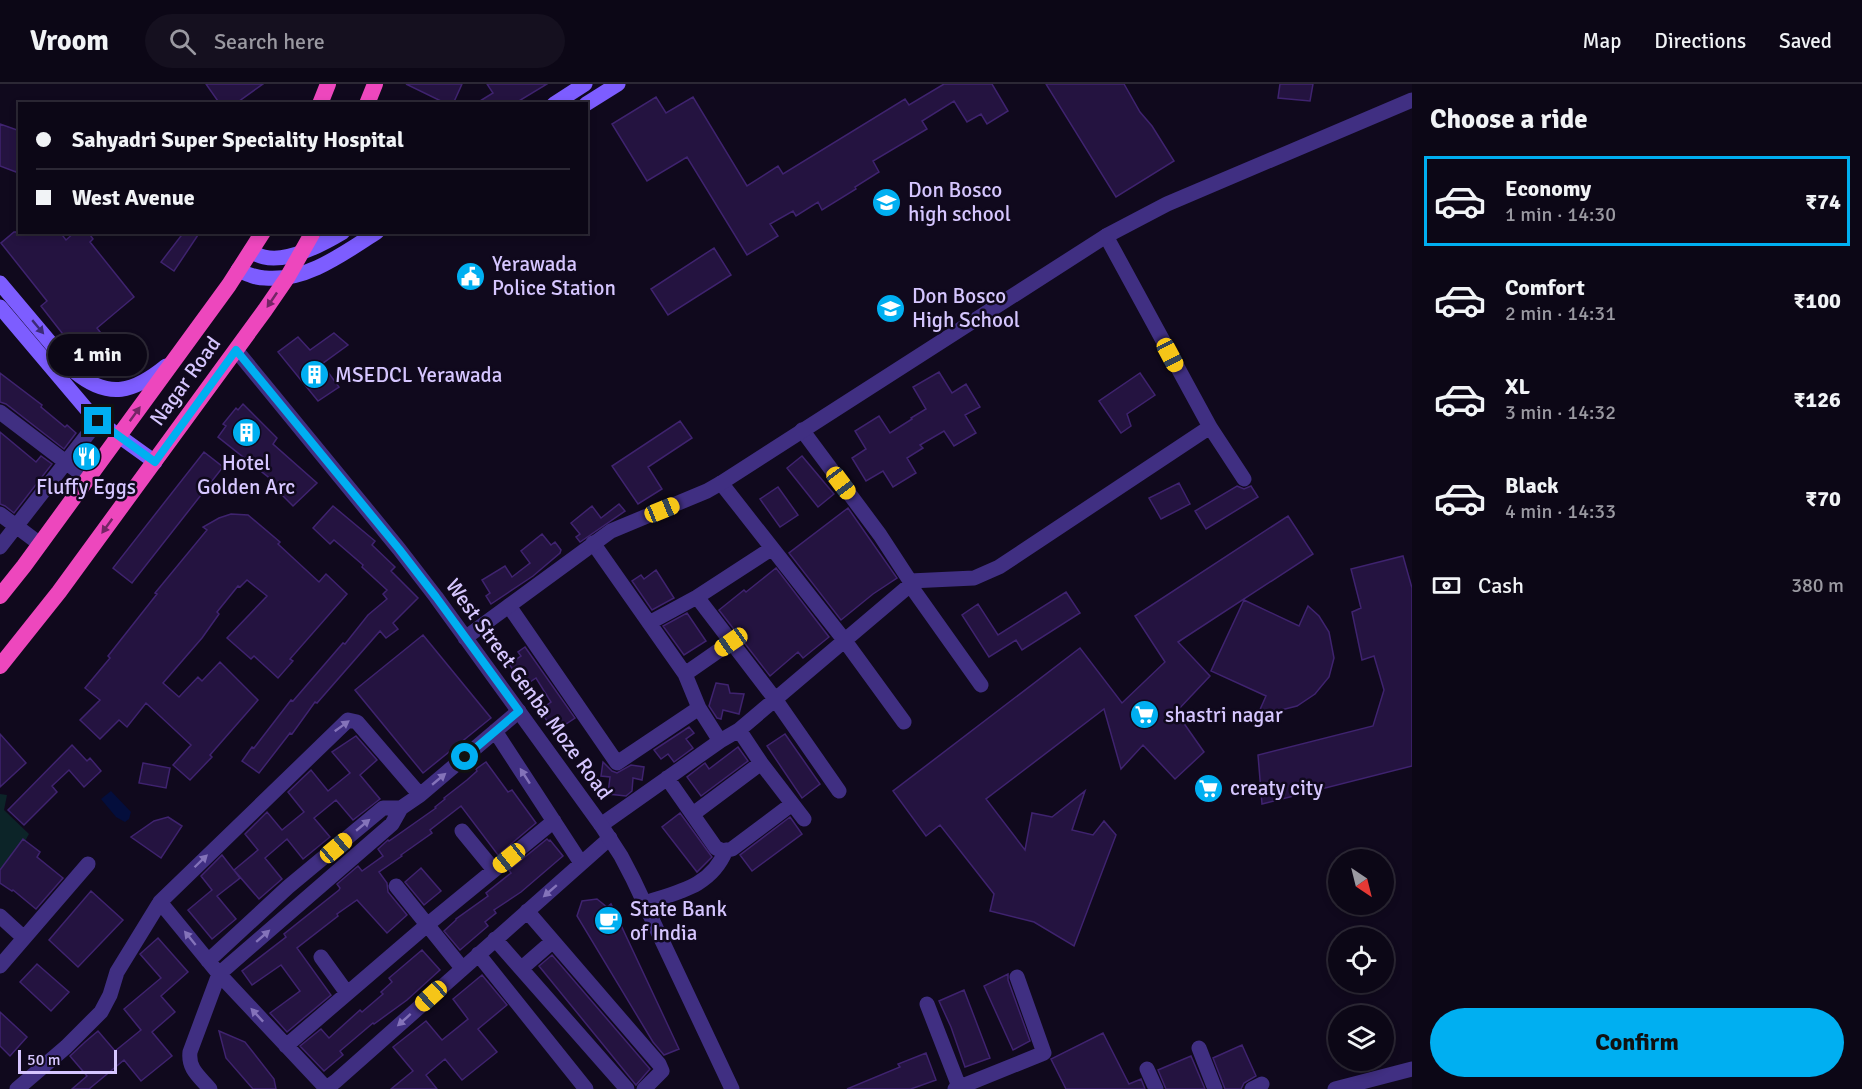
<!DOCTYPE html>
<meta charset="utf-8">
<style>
body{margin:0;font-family:Signika,sans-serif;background:#15101f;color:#f1f3f6;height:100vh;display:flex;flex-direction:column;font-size:22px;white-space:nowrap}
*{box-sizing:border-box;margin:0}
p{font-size:20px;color:#9a99a1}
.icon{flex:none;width:33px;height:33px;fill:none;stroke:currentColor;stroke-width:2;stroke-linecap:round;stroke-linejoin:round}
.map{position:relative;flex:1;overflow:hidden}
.sheet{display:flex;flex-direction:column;background:#0c0716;width:450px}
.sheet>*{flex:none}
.top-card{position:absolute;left:18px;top:18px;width:570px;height:132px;border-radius:0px;box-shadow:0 3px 9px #0003,0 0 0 2px #2c2835;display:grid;align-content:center;height:132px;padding:0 18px;background:#0c0716}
.needle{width:39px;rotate:145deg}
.fabs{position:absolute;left:1328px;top:765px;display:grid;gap:12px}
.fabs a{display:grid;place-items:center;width:66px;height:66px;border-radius:50%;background:#0c0716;box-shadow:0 3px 9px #0003,0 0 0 2px #2c2835;font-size:30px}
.scale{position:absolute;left:18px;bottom:15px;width:99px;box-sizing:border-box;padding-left:6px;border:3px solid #d6c6ff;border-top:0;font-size:16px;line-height:21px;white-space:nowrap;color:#d6c6ff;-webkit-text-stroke:4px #10091d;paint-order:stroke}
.end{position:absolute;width:27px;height:27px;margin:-14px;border:8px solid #00aff1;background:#111;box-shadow:0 0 0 3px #111}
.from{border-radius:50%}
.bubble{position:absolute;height:42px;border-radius:21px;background:#0c0716;box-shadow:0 3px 9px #0003,0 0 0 2px #2c2835;font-size:20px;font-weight:700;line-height:42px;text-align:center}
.car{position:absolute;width:18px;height:36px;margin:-18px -9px;border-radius:8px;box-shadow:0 0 4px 2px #0007;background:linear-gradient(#f5c518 24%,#345 0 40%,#f5c518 0 76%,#345 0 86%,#f5c518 0)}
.top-card b{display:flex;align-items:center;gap:21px;height:57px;font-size:22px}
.top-card b+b{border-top:2px solid #2c2835}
.top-card i{width:15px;height:15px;background:#f1f3f6}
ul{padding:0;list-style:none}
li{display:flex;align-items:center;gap:18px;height:90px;margin:0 12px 9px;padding:0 6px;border:3px solid transparent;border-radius:0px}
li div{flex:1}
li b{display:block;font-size:22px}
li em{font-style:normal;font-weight:700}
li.active{border-color:#00aff1}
li>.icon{width:54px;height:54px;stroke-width:1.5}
h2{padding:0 18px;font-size:27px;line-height:72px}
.pay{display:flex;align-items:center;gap:15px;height:66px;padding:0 18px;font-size:22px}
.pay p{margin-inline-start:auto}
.primary-button{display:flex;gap:12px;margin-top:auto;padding:12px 18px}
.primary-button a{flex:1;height:69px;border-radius:36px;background:#00aff1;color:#111;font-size:24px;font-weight:700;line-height:69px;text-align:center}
header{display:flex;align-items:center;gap:36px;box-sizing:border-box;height:84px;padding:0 30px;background:#0c0716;border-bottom:2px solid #2c2835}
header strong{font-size:28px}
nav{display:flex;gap:33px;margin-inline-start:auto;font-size:21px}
.search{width:420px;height:54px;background:#15101f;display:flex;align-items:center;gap:15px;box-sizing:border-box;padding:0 21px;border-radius:33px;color:#9a99a1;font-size:22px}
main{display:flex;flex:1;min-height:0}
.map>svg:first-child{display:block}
.green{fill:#0c2428}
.water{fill:#040e3c}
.building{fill:#241340;stroke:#3f236f;stroke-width:1.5}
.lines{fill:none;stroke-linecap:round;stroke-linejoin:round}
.minor{stroke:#402f82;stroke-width:15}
.tertiary{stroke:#402f82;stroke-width:15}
.secondary{stroke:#7d5dff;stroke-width:15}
.trunk{stroke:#ed47bd;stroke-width:16}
.oneway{fill:#732565}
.oneway2{fill:#3c2b77}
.oneway3{fill:#8473ba}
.route{stroke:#00aff1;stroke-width:8}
.labels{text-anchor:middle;stroke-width:5;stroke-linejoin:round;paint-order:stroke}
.poi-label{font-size:21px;fill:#d6c6ff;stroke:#10091d;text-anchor:start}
.street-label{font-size:21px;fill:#d6c6ff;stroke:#10091d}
</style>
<header>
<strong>Vroom</strong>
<div class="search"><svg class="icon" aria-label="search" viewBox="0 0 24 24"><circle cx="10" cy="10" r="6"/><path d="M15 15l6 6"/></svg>Search here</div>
<nav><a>Map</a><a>Directions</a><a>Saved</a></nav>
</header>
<main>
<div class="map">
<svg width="1412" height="1005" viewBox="0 0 1412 1005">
<rect width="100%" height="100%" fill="#10091d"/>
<!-- green -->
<path class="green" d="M0 710 7 711 4 726 29 750 0 801Z"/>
<!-- water -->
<path class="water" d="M111 707 131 728 129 735 125 738 116 733 101 715Z"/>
<!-- building -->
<path class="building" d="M206 0H263L235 20H220Z
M406 0H462L453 20H447Z
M487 0H547L514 20H475L493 9Z
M944 0H992L1008 27 987 40 981 30 967 38 954 17 922 37 927 45 873 77 879 88 855 103 856 105 822 126 818 118 796 132 793 127 770 140 778 152 747 171 687 73 647 97 612 40 656 13 666 29 693 13 747 102 778 82 783 90 905 15 909 21Z
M1046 0H1124L1140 28 1152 42 1174 77 1116 113Z
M1280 0H1313L1310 17 1278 14Z
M0 40 20 47V78L16 88 0 82Z
M14 148H60L66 156 75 148H88L93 155 90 158 134 213 97 244 123 278 109 286 76 267 41 222 47 217 1 159Z
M184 148H200L174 187 161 178Z
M714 164 731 191 668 231 651 205Z
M334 249 348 261 322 280 339 303 318 317 278 268 298 253 310 266Z
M939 288 952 309 966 300 980 323 965 331 976 349 954 362 944 347 920 361 923 364 907 374 916 389 893 403 883 387 866 397 852 374 866 365 855 347 879 332 890 349 912 335 911 334 926 325 913 303Z
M0 289 42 321 41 323 65 343 67 341 76 349 64 365 6 320 0 318Z
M1140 289 1155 311 1127 330 1131 342 1121 349 1099 317Z
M243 320 277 354 273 360 317 399 293 422 279 408 282 404 218 353 226 342 223 340 236 324 238 326Z
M680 337 692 354 648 383 662 405 638 420 612 382Z
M0 348 36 378 41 372 52 380 14 429 5 422 0 420Z
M204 368 223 383 132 499 113 484Z
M802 372 834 410 818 423 787 384Z
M1179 399 1190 420 1161 435 1149 414Z
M1237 402 1244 405 1251 402 1258 413 1206 445 1195 427Z
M778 403 798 431 780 443 760 415Z
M619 420 625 427 580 458 576 453 580 450 571 439 592 422 601 434Z
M333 422 375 457 372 461 395 483 391 487 418 514 393 539 398 545 386 554 380 547 317 619 315 618 292 650 290 649 259 689 242 677 252 663 254 664 291 616 293 617 343 559 345 560 368 531 387 515 383 510 387 506 362 483 363 481 334 456 330 460 313 444Z
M848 424 897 494 873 510 841 536 789 469Z
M231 430 248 431 280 458 278 460 319 498 326 490 347 510 290 575 293 577 278 594 254 572 251 575 227 554 267 512 247 496 240 503 238 502 217 528 219 530 202 554 163 599 179 613 198 593 202 597 220 578 258 616 210 671 212 673 190 696 173 681 191 661 146 619 127 643 119 636 100 655 80 636 100 616 85 604 110 574 108 572 157 510 155 509 207 446 203 443 219 434Z
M1288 432 1313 470 1178 558 1210 592 1176 628 1204 668 1175 695 1143 661 1121 685 1104 625 986 715 1025 766 1032 729 1052 733 1085 707 1072 746 1093 751 1104 737 1116 751 1074 862 1034 838 990 827 994 810 940 741 926 752 893 707 1080 564 1122 619 1165 578 1135 532Z
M542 450 551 461 555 458 561 466 560 469 533 492 491 520 486 512 490 509 482 496 505 482 512 493 530 479 521 467Z
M1403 472 1412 504V682L1262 720 1258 671 1373 642 1384 606 1374 572 1362 576 1352 528 1361 524 1351 485Z
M776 484 829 553 803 574 798 568 770 592 719 526 744 506 746 508Z
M656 486 674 514 652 526 632 497 641 491 644 495Z
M1066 508 1080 529 1022 566 1016 556 989 573 962 531 978 520 998 551Z
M1244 516 1299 542 1308 522 1319 532 1329 548 1334 574 1329 593 1315 610 1297 622 1281 626 1259 628 1266 612 1211 587Z
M687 529 706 557 684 571 663 542Z
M423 551 491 634 423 689 355 606Z
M525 563 575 634 554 648 540 626 551 618 536 594 524 602 509 580 521 572 518 568Z
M716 599 728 601 730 609 744 610 739 630 723 626 721 635 717 634 709 622Z
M689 643 694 649 686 655 693 664 674 678 668 670 661 675 654 666Z
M0 650 26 679 0 703Z
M785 650 820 700 802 714 767 662Z
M356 652 377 676 360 691 380 715 353 736 336 716 314 734 330 753 303 775 287 755 265 774 282 795 259 815 234 786 258 766 245 750 267 728 282 746 304 728 288 708 311 686 328 707 350 689 332 668Z
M72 661 87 677 90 674 101 687 84 703 69 686 52 702 57 708 24 741 8 726Z
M738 663 748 677 701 712 687 693 705 679 709 685Z
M486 678 508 708 512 706 536 739 498 771 461 722 430 746 432 749 401 771 402 772 379 788 387 799 388 808 407 831 387 849 357 816 337 830 338 832 297 864 331 911 287 948 270 929 300 907 281 881 252 901 242 887 286 853 284 850 339 806 340 804 337 800 358 782 362 787 383 772 378 765 388 756 389 757 436 724 435 723 445 715 444 714 467 696 477 687 476 685Z
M603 678 612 687 617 689 631 681 644 683 642 696 633 694 632 707 626 712 608 710 610 693 601 692Z
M143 679 170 684 166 704 139 699Z
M680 729 712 773 697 788 662 743Z
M168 733 182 742 161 774 131 753 154 737Z
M790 733 802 750 752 787 740 771Z
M23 755 40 768 37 773 63 794 36 825 13 806 12 807 0 799V786Z
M547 755 549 757 550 756 563 772 521 808 494 826 496 829 485 838 488 842 460 866 444 847 456 836V835L488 812 486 809 511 789 509 786Z
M222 771 240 794 217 812 236 835 212 855 188 826 212 806 201 792Z
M421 784 441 807 424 821 405 798Z
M91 807 123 836 78 883 49 856Z
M597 815 607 823 611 820 679 965 664 971 653 958 577 832 582 817Z
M158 854 188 888 161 912 175 928 152 948 172 972 141 997 124 976 89 1005H72L87 992 70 972 85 958 98 947 115 967 141 946 124 925 161 894 140 870Z
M422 866 440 886 407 916 374 940 373 939 340 967 343 971 324 987 300 962 321 945 329 954 360 926 362 928 383 910 381 908 392 898 389 894Z
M552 871 650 985 636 1001 539 882Z
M37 880 69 908 51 927 20 898Z
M1008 890V896L1030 957 1013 966 984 902Z
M482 891 507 921 478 945 497 968 462 996 445 975 426 991 437 1005H391L413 987 393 963 426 937 442 956 468 935 453 915Z
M964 906 990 974 965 983 951 943 939 917Z
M0 928 27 953 10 972 0 962Z
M219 947 245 958 274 995 276 1005H253L226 974Z
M1103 949 1129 1000 1141 995 1145 1005H1066L1051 975Z
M1242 961 1256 992 1244 999 1241 1005H1225L1213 974Z
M926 969 936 996 911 1005H847L900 983 898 980Z
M1191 972 1205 1005H1166L1158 986Z"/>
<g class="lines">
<!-- minor -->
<path class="minor" d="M1106 152 1210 343 1244 395
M0 328 88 395
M721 399 845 557 904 638
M0 430 40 460
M593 459 685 590 699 624 720 657
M0 463 98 337
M910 497 974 494 999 483 1210 343
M910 501 981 601
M697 513 775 615 839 707
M509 522 617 679 699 624
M649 539 697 513 771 465
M685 590 731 558
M739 646 761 679 804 735
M495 647 581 779
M667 694 716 764 723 767 732 765 792 720
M693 730 761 679
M601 741 720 657 739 646 910 501V497L880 451 802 346
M462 747 494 786
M396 802 462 884
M160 818 219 890 326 1004
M644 819C678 808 711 803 726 766
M527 827 659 980 662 987 644 1005
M0 832 24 854
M495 855 627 1005
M478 870 586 1005
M321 873 347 909
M208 877 288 803 383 724H401
M0 882 88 780
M522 884 553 857
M927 920 960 1005
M286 962 427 841 554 737
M1199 964 1215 1005
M1147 985 1156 1005
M17 1005 66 963 101 928 110 911 117 888 160 818 348 636 357 638 420 711
M210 1005C199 992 188 985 190 968L219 890 392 740 401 724 420 711 519 627
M325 1005 336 997 610 754
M955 1005 1044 969 1017 893
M1252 1005 1262 1000"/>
<!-- tertiary -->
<path class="tertiary" d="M236 266 399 465 436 513 601 741 621 772 633 795 732 1005
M465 554 611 447 707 407 721 399 1106 152 1167 120 1412 16
M1335 1005 1412 985"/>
<!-- secondary -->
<path class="secondary" d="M554 20 585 0
M586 20 618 0
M250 168C255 170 260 172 264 173 288 179 323 160 343 148
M238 186C247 190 255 194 265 194 306 198 344 169 377 148
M0 199 75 288C109 316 134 308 166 282
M0 223 88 327 98 337 155 378"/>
<!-- trunk -->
<path class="trunk" d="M320 20 328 0
M367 20 375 0
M0 512 24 482 229 201 263 148
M0 582 59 508 265 226 287 194 313 148"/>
</g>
<!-- one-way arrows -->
<defs><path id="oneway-solid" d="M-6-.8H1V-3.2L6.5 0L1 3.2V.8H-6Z" transform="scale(1.5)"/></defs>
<g class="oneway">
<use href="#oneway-solid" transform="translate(272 216) rotate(124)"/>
<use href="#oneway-solid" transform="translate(135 330) rotate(-54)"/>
<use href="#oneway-solid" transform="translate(107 442) rotate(126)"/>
</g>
<use class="oneway2" href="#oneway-solid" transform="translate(38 243) rotate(50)"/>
<g class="oneway3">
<use href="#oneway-solid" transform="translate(342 642) rotate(-36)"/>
<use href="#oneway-solid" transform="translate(525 692) rotate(-123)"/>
<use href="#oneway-solid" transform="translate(439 695) rotate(-40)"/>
<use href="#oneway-solid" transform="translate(363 741) rotate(-40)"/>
<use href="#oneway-solid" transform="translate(201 777) rotate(-44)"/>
<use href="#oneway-solid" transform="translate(550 807) rotate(139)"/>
<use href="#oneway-solid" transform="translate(263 852) rotate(-41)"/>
<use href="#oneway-solid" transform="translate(190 854) rotate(-129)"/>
<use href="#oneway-solid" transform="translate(257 931) rotate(-133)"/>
<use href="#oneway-solid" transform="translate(404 936) rotate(138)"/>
</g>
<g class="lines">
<!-- route -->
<path class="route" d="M98 337 155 378 236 266 399 465 436 513 519 627 465 673"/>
</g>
<!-- icons -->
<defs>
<symbol id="school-disc" viewBox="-11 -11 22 22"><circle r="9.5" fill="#00aff1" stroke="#10091d"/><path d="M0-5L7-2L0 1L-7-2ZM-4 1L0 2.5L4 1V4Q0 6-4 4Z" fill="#fff"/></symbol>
<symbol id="civic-disc" viewBox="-11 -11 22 22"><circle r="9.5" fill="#00aff1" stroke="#10091d"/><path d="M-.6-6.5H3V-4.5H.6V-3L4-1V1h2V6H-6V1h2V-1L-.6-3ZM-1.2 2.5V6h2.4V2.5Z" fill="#fff"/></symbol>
<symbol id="building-disc" viewBox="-11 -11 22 22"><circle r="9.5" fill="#00aff1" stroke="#10091d"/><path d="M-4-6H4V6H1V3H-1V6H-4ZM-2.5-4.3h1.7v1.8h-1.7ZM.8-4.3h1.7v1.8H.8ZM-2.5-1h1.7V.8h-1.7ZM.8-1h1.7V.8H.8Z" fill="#fff"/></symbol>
<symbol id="restaurant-disc" viewBox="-11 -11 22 22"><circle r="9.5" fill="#00aff1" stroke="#10091d"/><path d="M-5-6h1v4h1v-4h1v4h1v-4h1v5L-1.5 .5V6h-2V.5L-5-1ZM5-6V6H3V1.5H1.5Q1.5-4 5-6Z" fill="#fff"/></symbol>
<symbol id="supermarket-disc" viewBox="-11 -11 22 22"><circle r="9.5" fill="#00aff1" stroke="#10091d"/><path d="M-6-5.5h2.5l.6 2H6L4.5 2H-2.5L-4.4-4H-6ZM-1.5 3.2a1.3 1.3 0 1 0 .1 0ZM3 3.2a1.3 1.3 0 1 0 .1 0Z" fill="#fff"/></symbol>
<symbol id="cafe-disc" viewBox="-11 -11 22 22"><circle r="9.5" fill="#00aff1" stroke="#10091d"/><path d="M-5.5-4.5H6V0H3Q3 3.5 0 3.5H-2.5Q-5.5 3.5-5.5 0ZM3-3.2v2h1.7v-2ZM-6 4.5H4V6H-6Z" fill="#fff"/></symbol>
</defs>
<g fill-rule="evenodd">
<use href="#school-disc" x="870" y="102" width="33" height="33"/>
<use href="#civic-disc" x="454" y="176" width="33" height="33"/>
<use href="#school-disc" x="874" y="208" width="33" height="33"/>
<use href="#building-disc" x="298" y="274" width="33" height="33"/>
<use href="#building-disc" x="230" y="332" width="33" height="33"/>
<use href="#restaurant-disc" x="70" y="356" width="33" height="33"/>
<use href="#supermarket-disc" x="1128" y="614" width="33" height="33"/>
<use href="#supermarket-disc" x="1192" y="688" width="33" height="33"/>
<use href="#cafe-disc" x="592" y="820" width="33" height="33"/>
</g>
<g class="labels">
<!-- poi labels -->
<g class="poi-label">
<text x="908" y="113">Don Bosco<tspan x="908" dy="24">high school</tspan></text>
<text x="492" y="187">Yerawada<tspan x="492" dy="24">Police Station</tspan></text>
<text x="912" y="219">Don Bosco<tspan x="912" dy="24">High School</tspan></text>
<text x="335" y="298">MSEDCL Yerawada</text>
<text x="246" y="386" text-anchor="middle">Hotel<tspan x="246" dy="24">Golden Arc</tspan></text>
<text x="86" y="410" text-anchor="middle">Fluffy Eggs</text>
<text x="1165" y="638">shastri nagar</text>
<text x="1230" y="711">creaty city</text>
<text x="630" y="832">State Bank<tspan x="630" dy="24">of India</tspan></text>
</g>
<!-- street labels -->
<g class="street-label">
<text transform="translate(185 297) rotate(-54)" y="7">Nagar Road</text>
<text transform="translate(529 605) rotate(54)" y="7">West Street Genba Moze Road</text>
</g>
</g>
</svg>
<div class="fabs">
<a><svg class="needle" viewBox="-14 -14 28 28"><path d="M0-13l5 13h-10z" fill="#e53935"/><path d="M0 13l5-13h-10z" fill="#9a99a1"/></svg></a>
<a><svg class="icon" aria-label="locate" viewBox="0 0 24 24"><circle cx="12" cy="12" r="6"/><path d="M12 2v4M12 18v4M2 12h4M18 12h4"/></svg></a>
<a><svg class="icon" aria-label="layers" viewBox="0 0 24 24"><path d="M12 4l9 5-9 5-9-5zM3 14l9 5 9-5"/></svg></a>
</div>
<div class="scale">50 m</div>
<i class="end from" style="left:465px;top:673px"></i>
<i class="end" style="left:98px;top:337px"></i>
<div class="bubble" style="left:48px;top:250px;width:99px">1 min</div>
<i class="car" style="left:1170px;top:271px;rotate:152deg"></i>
<i class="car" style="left:841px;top:399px;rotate:143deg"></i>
<i class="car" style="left:662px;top:426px;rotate:68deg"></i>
<i class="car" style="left:731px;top:558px;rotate:235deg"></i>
<i class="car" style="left:336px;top:764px;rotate:50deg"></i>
<i class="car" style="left:509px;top:774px;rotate:231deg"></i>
<i class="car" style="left:431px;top:912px;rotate:228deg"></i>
<div class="top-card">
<b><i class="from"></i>Sahyadri Super Speciality Hospital</b>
<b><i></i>West Avenue</b>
</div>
</div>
<section class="sheet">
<h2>Choose a ride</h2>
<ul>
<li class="active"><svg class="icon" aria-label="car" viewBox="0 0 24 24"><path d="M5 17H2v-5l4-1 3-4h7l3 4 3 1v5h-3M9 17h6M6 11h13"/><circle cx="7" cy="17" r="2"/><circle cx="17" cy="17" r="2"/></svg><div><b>Economy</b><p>1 min · 14:30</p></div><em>₹74</em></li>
<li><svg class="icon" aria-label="car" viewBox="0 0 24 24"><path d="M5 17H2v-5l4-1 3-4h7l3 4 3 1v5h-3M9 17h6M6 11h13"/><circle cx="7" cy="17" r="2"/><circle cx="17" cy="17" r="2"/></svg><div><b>Comfort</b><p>2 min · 14:31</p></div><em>₹100</em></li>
<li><svg class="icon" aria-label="car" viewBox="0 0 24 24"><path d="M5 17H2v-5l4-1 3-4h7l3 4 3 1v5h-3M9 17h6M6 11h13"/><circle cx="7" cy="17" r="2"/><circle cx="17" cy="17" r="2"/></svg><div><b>XL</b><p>3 min · 14:32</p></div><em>₹126</em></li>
<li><svg class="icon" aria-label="car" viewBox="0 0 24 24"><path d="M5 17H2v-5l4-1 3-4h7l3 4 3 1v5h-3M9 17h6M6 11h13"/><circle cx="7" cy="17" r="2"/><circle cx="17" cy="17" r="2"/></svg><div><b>Black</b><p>4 min · 14:33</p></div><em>₹70</em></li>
</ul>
<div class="pay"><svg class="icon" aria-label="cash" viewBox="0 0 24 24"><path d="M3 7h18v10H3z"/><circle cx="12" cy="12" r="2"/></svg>Cash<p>380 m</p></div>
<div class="primary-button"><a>Confirm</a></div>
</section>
</main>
